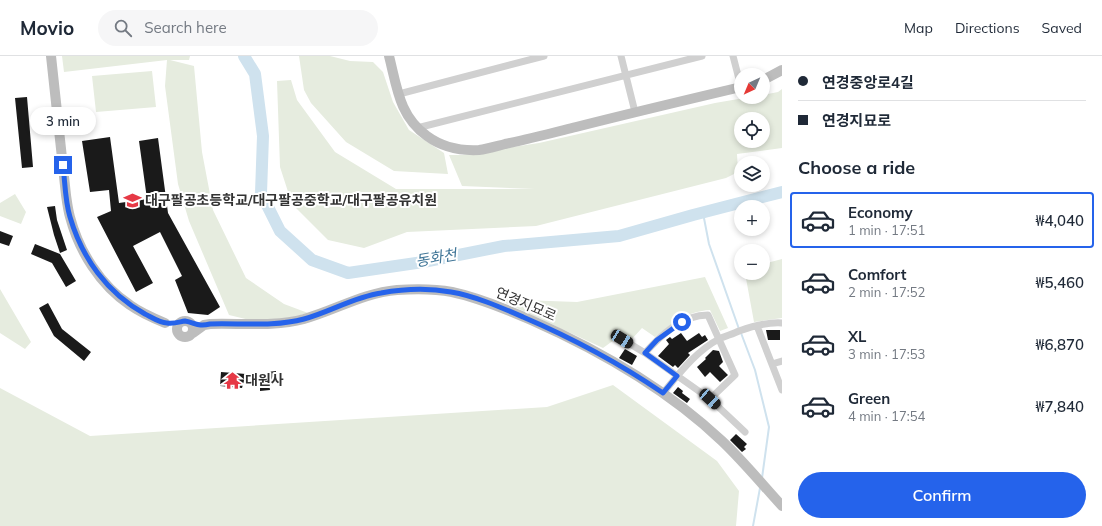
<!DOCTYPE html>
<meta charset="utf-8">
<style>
body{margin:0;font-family:Mulish,"Noto Sans KR",sans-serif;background:#f6f6f7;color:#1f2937;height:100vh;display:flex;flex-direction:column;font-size:15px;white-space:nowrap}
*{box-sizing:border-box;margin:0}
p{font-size:13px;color:#747a83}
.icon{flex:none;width:22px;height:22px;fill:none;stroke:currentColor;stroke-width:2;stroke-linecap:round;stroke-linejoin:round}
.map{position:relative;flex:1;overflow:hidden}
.sheet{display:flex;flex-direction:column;background:#fff;width:320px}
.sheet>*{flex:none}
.guide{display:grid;align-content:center;height:88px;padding:0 16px;background:#fff}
.needle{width:26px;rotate:224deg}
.buttons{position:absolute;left:734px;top:12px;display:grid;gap:8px}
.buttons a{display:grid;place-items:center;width:36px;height:36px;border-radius:50%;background:#fff;box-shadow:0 2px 6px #0003;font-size:20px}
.end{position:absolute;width:18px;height:18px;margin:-9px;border:5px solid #2563eb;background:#fff;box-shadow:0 0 0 2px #fff}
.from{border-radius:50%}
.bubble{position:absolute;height:28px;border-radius:14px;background:#fff;box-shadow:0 2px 6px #0003;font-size:13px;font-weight:600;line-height:28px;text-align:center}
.car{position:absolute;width:12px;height:24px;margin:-12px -6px;border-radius:5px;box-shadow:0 0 3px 1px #0007;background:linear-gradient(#222 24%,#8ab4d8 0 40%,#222 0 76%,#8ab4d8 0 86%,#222 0)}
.guide b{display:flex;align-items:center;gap:14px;height:38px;font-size:15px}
.guide b+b{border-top:1px solid #e0e1e3}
.guide i{width:10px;height:10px;background:#1f2937}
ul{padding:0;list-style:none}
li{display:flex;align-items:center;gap:12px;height:56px;margin:0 8px 6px;padding:0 8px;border:2px solid transparent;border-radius:4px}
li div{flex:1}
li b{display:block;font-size:15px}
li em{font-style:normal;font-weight:600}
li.active{border-color:#2563eb}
li>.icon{width:36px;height:36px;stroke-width:1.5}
h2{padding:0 16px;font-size:18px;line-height:48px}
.button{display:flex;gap:8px;margin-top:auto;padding:8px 16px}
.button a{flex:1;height:46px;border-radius:24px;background:#2563eb;color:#fff;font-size:16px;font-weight:600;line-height:46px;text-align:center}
header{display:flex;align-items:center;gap:24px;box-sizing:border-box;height:56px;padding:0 20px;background:#fff;border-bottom:1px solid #e0e1e3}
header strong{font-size:19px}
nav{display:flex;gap:22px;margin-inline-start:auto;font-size:14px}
.search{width:280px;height:36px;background:#f6f6f7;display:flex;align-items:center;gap:10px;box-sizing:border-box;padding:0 14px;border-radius:22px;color:#747a83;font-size:15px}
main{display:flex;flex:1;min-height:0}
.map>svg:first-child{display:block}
.green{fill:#e6ecdf;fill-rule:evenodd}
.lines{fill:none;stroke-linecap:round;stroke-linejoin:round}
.stream{stroke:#cfe2ee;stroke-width:2}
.river{stroke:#cfe2ee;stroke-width:12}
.building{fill:#1a1a1a}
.street{stroke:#d0d0d0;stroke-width:7}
.secondary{stroke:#bdbdbd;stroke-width:10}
.route{stroke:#2563eb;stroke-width:5}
.labels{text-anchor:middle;stroke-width:4;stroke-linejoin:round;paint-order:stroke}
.poi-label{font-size:14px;font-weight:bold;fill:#333;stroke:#fff;text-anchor:start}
.street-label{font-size:14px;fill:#333;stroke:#fff}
.water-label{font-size:15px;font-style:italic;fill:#3f7597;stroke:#fff}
</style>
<header>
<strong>Movio</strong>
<div class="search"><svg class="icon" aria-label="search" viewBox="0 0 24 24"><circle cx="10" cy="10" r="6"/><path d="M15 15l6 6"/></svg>Search here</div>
<nav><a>Map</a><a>Directions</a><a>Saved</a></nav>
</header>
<main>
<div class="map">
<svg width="782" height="470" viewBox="0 0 782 470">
<rect width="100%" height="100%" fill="#fff"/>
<!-- green -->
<path class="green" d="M62 0H190L189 4H170L194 10 202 96 213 154 246 222 284 248 308 257 286 263 258 266 229 259 189 165 178 128 165 30 167 4 64 16Z
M299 0H330L350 5 373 6 383 16 393 46 409 74 444 97 448 118 394 115 346 86 311 47 304 34Z
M152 15 156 51 96 56 92 20Z
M291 24 297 44 335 96 396 133H535L462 130 449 99H462L539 87 715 47 750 41H763V39L778 36 782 33V92L737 98 738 116 726 122 536 170 407 176 364 192 328 184 292 148 280 111 277 25ZM741 63H763V85H741Z
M15 138 26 156 21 168 0 160V147Z
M782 203V262L754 266 745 217H763V208Z
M705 221 728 272 720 275 710 254C688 255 671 268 655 281L642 272 631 284 621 279 603 292 497 243 577 246Z
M0 233 31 286 25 293 0 277Z
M613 329 717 405 739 435 736 470H0V332L90 380 547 351Z"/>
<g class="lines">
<!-- stream -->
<path class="stream" d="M703 157 709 188 739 273
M741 277 755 314 769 371 762 422
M753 470 760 432"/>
<!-- river -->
<path class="river" d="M244 0 255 18 263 80 261 137 280 175 312 204 348 217 423 206 504 190 619 180 693 159 782 136"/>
</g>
<!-- building -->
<path class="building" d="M27 41 33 111 22 112 15 42Z
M110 81 119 147 147 143 139 85 158 82 168 157 220 251 208 259 188 257 175 224 182 220 160 176 133 190 153 227 136 236 97 161 111 155 109 134 90 136 82 85Z
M55 150 57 164 67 194 60 197 54 179 47 151Z
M0 175 13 180 9 190 0 187Z
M35 188 60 198 76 225 66 231 52 207 31 198Z
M48 247 62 273 91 296 84 305 54 280 39 252Z
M766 274H780V284H768Z
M681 277 687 285 699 277 702 281 705 279 708 284 688 297 690 299 678 312 675 309 673 311 658 300 669 288 666 284 670 281 672 283Z
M625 293 637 300 632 309 619 302Z
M713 294 719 295 723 306 719 310 728 319 720 326 710 316 705 321 697 311 706 303 705 302Z
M276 315V326L269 327 267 316Z
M221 316 246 318 242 332 220 330Z
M269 327 270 334 260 335V328Z
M678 331 683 335 682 337 690 343 687 347 673 337Z
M736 378 747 388 744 391 746 393 742 396 730 384Z"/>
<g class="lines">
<!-- street -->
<path class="street" d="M621 0 635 56
M733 0 741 31
M399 38 544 0
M417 72 702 0
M757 270 782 334
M622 283 645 297 710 343 745 376
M645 297C661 279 682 259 708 259L735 319 710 343
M772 308 782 305
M663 337C679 318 696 295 719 283 725 280 733 278 739 275 753 270 767 266 782 267"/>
<!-- secondary -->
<path class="secondary" d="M51 0 66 139C67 146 68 154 70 161 79 195 100 229 130 249 141 257 153 262 165 267
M389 0C397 31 399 60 427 80 442 91 460 95 479 94 487 93 497 90 505 88 529 83 552 77 576 71 631 57 686 44 741 31
M763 24 782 14
M177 273a8 8 0 1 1 16 0a8 8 0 1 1-16 0Z
M193 277 204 269 210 268C241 267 274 271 304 263 336 254 363 237 397 234 413 233 436 233 452 236 480 242 506 253 531 264 601 295 667 333 722 385 743 405 762 428 782 450"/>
</g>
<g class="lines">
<!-- route -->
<path class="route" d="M63 109C65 126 65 145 70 161 82 202 107 237 145 258 151 261 160 267 167 267 174 268 179 266 185 265 196 267 198 271 210 268 241 267 274 271 304 263 330 256 354 241 381 237 403 233 429 232 451 236 475 240 500 251 523 261 572 282 619 307 663 337L677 320 645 297 657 284 682 266"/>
</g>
<!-- icons -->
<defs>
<symbol id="school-bare" viewBox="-9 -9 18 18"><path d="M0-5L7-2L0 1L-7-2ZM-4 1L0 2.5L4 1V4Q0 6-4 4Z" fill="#e63946" stroke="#fff" stroke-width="2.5" paint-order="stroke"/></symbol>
<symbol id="temple-bare" viewBox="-9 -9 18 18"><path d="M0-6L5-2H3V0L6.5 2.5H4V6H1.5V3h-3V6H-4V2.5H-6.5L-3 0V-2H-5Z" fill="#e63946" stroke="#fff" stroke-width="2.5" paint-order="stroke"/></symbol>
</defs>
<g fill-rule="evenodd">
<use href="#school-bare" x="120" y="132" width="25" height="25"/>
<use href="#temple-bare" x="220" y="312" width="25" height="25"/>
</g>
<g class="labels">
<!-- poi labels -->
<g class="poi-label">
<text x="145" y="149">대구팔공초등학교/대구팔공중학교/대구팔공유치원</text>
<text x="245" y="329">대원사</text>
</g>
<!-- street labels -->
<g class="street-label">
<text transform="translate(526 248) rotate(23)" y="5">연경지묘로</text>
</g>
<!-- water labels -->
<g class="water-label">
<text transform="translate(436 202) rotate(-10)" y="5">동화천</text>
</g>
</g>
</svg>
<div class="buttons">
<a><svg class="needle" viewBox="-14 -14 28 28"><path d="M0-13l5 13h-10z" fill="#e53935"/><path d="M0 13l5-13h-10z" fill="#747a83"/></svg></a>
<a><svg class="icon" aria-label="locate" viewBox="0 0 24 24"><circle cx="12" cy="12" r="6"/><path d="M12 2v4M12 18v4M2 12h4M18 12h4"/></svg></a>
<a><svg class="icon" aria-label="layers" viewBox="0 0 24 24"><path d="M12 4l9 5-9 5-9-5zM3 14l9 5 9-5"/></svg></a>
<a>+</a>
<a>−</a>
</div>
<i class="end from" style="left:682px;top:266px"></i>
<i class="end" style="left:63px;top:109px"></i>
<div class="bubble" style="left:30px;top:51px;width:66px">3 min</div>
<i class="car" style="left:622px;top:283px;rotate:122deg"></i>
<i class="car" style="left:710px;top:343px;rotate:132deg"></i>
</div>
<section class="sheet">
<div class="guide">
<b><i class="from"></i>연경중앙로4길</b>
<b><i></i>연경지묘로</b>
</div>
<h2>Choose a ride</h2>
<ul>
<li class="active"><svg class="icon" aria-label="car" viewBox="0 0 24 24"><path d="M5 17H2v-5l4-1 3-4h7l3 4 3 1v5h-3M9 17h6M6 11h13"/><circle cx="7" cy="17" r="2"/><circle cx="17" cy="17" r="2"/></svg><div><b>Economy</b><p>1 min · 17:51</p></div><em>₩4,040</em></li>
<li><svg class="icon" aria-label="car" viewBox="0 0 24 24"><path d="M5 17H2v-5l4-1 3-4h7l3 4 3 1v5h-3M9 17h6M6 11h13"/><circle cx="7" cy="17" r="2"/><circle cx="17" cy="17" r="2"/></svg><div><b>Comfort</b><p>2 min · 17:52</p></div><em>₩5,460</em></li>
<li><svg class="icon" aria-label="car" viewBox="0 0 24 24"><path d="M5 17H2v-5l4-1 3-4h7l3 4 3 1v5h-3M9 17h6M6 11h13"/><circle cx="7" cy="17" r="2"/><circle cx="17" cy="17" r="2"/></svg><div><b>XL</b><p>3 min · 17:53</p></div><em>₩6,870</em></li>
<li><svg class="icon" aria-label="car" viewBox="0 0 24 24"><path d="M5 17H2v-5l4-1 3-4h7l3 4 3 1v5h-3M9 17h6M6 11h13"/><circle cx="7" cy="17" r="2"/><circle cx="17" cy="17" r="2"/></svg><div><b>Green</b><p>4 min · 17:54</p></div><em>₩7,840</em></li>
</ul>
<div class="button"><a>Confirm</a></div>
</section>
</main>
